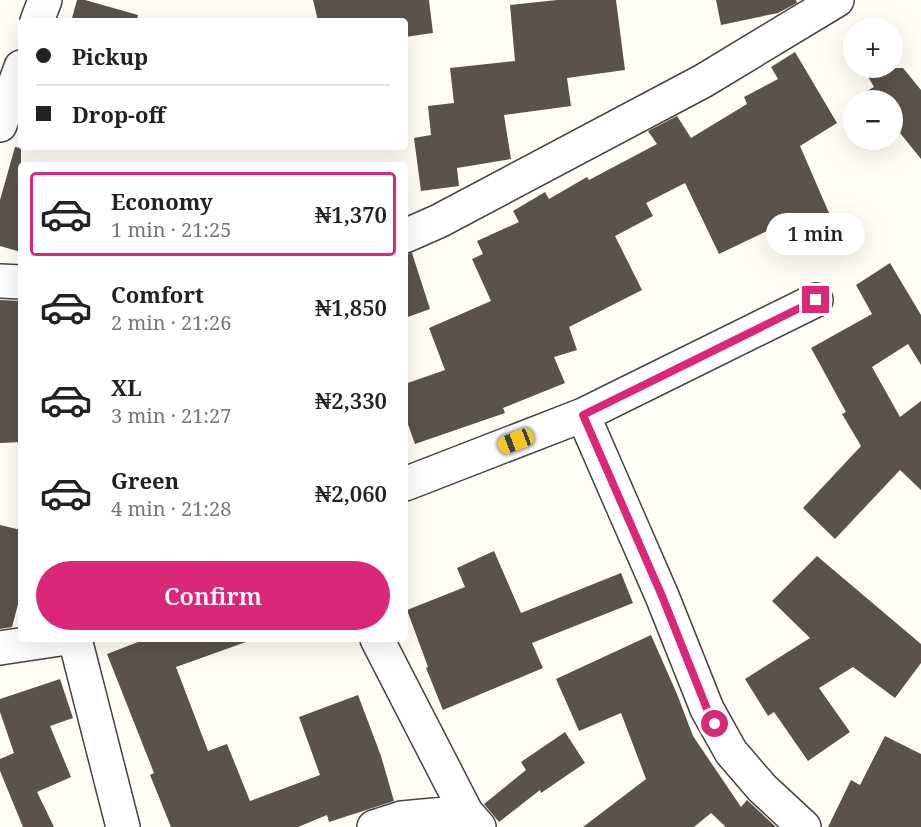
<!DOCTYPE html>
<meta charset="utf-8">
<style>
body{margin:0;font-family:"Noto Serif",serif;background:#f6f6f6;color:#222;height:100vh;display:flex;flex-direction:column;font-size:22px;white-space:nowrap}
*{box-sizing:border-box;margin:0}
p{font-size:20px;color:#767676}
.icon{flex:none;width:33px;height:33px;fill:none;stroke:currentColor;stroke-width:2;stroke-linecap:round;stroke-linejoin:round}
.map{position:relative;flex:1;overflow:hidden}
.sheet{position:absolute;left:18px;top:162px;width:390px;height:480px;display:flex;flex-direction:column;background:#fff;border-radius:6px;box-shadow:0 6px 24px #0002}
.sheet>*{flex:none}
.hud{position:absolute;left:18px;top:18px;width:390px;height:132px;border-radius:6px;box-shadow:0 6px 24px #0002;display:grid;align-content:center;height:132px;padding:0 18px;background:#fff}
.fabs{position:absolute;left:843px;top:18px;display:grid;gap:12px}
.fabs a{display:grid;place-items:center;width:60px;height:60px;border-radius:50%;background:#fff;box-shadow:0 6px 24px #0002;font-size:30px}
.end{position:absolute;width:27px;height:27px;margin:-14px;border:8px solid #db2777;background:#fff;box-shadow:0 0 0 3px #fff}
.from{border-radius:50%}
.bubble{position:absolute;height:42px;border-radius:21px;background:#fff;box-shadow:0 6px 24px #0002;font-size:20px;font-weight:600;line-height:42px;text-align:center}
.car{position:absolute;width:18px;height:36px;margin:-18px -9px;border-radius:8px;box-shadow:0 0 4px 2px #0007;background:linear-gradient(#f5c518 24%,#345 0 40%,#f5c518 0 76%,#345 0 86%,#f5c518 0)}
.hud b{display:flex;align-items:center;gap:21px;height:57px;font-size:22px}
.hud b+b{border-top:2px solid #e0e0e0}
.hud i{width:15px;height:15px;background:#222}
ul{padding:10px 0 0;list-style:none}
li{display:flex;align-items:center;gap:18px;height:84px;margin:0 12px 9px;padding:0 6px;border:3px solid transparent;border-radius:6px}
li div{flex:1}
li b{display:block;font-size:22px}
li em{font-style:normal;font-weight:600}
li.current{border-color:#db2777}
li>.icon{width:54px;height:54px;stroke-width:1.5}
.button{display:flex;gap:12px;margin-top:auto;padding:12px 18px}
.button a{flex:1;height:69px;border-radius:36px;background:#db2777;color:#fff;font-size:24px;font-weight:600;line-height:69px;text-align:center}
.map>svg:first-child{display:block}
.building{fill:#5a524d}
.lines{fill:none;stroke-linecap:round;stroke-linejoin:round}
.minor-casing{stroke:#444;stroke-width:36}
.minor{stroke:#fff;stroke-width:33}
.route{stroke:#db2777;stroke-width:8}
</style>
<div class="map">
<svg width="921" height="827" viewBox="0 0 921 827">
<rect width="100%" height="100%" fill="#fffdf5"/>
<!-- building -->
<path class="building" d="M77 0H85L138 15 137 21H85L72 18Z
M313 0H429L433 33 405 37V21H318Z
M557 0H616L625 70 567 78 571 106 504 115 511 159 457 168 459 186 421 191 414 138 431 135 428 106 454 103 450 68 515 61 510 5Z
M716 0H796L797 3 778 13 721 25Z
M795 52 837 123 800 146 839 236 798 254 784 223 719 254 685 183 646 203 653 216 615 236 642 290 569 327 577 350 554 357 565 383 503 408 505 413 415 444 405 416V384L445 370 429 328 491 301 472 259 483 254 477 241 519 222 513 211 545 192 549 199 587 177 589 180 657 144 648 131 677 116 691 138 747 104 744 97 778 79 771 67Z
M863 68H903L921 90V159L892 123V100H851L874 87Z
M15 147 21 148V252L0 246V200Z
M412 253 430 309 405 318V254Z
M890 263 921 315V365L908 344 872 367 900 417 921 401V490L900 470 835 539 803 508 861 446 842 414 846 412 811 348 872 314 856 285Z
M0 300 21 301V442L0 443Z
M0 525 21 530V593L12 627 0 629Z
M494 551 521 613 621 573 633 603 532 643 543 668 443 710 426 668 428 667 407 610 465 587 457 568Z
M817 556 921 644V663L895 698 853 667 819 688 850 732 808 761 774 712 768 716 745 679 810 638 772 601Z
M651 635 677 694 693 736 741 807 747 800 776 827H724L725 826 711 813 694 827H583L646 779 621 713 579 731 556 679Z
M146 639H245L246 642 176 667 208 751 227 744 250 801 320 775 299 717 358 695 381 756 394 801 329 822 327 815 298 827H171L150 775 154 773 107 654Z
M60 679 73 718 50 726 71 777 37 792 54 827H23L0 771V759L14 753 0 712V699Z
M565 732 585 763 541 793 540 790 499 822 484 804 526 770 521 762Z
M885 736 921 754V827H828L851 780 860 785Z"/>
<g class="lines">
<defs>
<path id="minor" d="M37 21 45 0
M0 125 21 67
M405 236 439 221 703 81 837 0
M0 281 21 282
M583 415 662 596 707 709 731 752 762 788 804 827
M405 484 583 415 816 300
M75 639 123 827
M377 639 466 812 479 827
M0 648 60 639
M374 827 402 818 466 812"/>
</defs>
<!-- minor casing -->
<use href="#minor" class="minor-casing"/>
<!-- minor -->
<use href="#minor" class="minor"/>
</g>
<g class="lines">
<!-- route -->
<path class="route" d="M715 724 707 709 662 596 583 415 816 300"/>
</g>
</svg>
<div class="fabs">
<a>+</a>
<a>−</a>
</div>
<i class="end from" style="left:715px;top:724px"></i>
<i class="end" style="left:816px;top:300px"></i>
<div class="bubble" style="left:766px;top:213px;width:99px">1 min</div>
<i class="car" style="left:516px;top:441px;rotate:249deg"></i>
<div class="hud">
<b><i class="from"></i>Pickup</b>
<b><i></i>Drop-off</b>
</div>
<section class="sheet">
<ul>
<li class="current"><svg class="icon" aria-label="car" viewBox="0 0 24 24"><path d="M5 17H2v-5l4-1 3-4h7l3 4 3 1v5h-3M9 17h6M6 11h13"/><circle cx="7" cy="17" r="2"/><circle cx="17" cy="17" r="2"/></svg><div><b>Economy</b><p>1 min · 21:25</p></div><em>₦1,370</em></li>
<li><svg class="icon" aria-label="car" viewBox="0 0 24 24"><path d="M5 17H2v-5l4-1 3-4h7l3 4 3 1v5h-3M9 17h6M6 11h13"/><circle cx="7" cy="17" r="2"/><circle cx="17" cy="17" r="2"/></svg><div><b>Comfort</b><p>2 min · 21:26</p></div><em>₦1,850</em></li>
<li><svg class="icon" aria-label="car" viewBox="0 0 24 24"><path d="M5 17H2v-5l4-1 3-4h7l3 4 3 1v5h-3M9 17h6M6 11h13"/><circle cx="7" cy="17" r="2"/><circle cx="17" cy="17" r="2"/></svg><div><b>XL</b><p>3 min · 21:27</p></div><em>₦2,330</em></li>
<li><svg class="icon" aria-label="car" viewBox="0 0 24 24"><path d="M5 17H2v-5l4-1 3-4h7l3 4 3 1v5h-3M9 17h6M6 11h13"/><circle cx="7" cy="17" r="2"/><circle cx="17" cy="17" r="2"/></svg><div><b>Green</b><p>4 min · 21:28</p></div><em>₦2,060</em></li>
</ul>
<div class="button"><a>Confirm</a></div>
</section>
</div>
